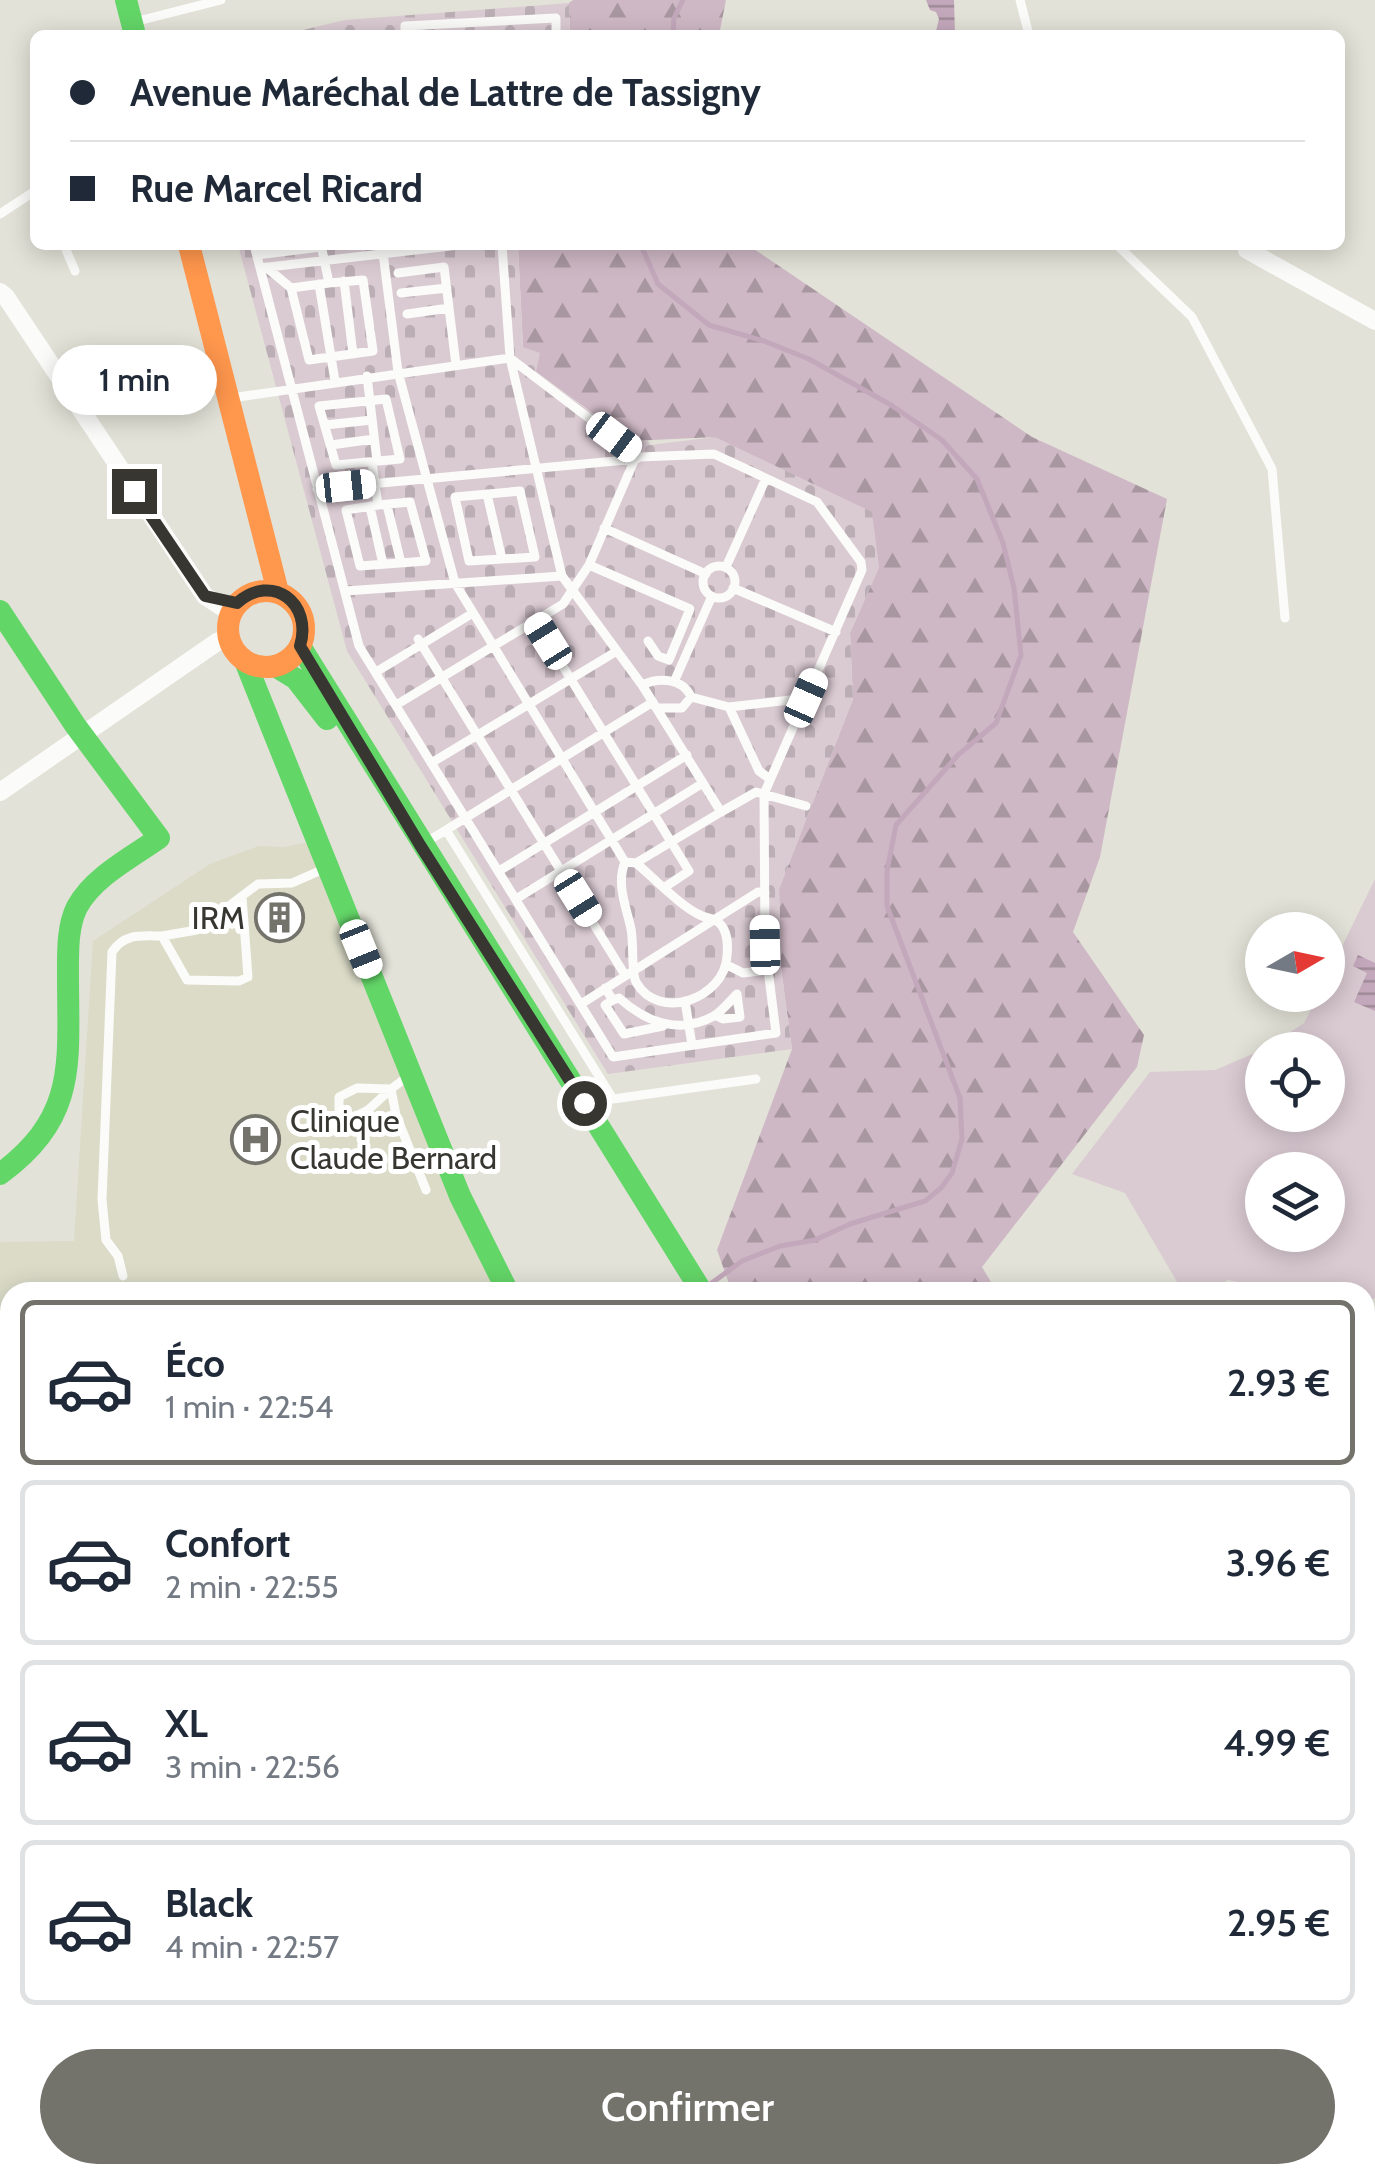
<!DOCTYPE html>
<html lang="fr">
<meta charset="utf-8">
<style>
body{margin:0;font-family:Cabin,sans-serif;background:#f6f6f7;color:#1f2937;height:100vh;display:flex;flex-direction:column;font-size:38px;white-space:nowrap}
*{box-sizing:border-box;margin:0}
p{font-size:32px;color:#747a83}
.icon{flex:none;width:55px;height:55px;fill:none;stroke:currentColor;stroke-width:2;stroke-linecap:round;stroke-linejoin:round}
.map{position:relative;flex:1;overflow:hidden}
.panel{position:absolute;left:0px;top:1282px;width:1375px;height:902px;display:flex;flex-direction:column;background:#fff;border-radius:30px 30px 0 0;box-shadow:0 5px 25px #0003}
.panel>*{flex:none}
.banner{position:absolute;left:30px;top:30px;width:1315px;height:220px;border-radius:15px;box-shadow:0 5px 25px #0003;display:grid;align-content:center;height:220px;padding:0 40px;background:#fff}
.needle{width:65px;rotate:81deg}
.controls{position:absolute;left:1245px;top:912px;display:grid;gap:20px}
.controls a{display:grid;place-items:center;width:100px;height:100px;border-radius:50%;background:#fff;box-shadow:0 5px 25px #0003;font-size:50px}
.end{position:absolute;width:45px;height:45px;margin:-22px;border:12px solid #373630;background:#fff;box-shadow:0 0 0 5px #fff}
.from{border-radius:50%}
.bubble{position:absolute;height:70px;border-radius:35px;background:#fff;box-shadow:0 5px 25px #0003;font-size:32px;font-weight:600;line-height:70px;text-align:center}
.car{position:absolute;width:30px;height:60px;margin:-30px -15px;border-radius:12px;box-shadow:0 0 8px 2px #0007;background:linear-gradient(#fff 24%,#345 0 40%,#fff 0 76%,#345 0 86%,#fff 0)}
.banner b{display:flex;align-items:center;gap:35px;height:95px;font-size:38px}
.banner b+b{border-top:2px solid #e0e1e3}
.banner i{width:25px;height:25px;background:#1f2937}
ul{padding:18px 0 0;list-style:none}
li{display:flex;align-items:center;gap:30px;height:165px;margin:0 20px 15px;padding:0 20px;border:5px solid #e0e1e3;border-radius:15px}
li div{flex:1}
li b{display:block;font-size:38px}
li em{font-style:normal;font-weight:600}
li.active{border-color:#73726b}
li>.icon{width:90px;height:90px;stroke-width:1.5}
.primary-button{display:flex;gap:20px;margin-top:auto;padding:20px 40px}
.primary-button a{flex:1;height:115px;border-radius:60px;background:#73726b;color:#fff;font-size:40px;font-weight:600;line-height:115px;text-align:center}
.map>svg:first-child{display:block}
.built{fill:#dbdbc8}
.forest{fill:url(#forest-firs)}
.cemetery{fill:url(#cemetery-stones)}
.park{fill:#dacad2;fill-rule:evenodd}
.water{fill:url(#water-rules)}
.lines{fill:none;stroke-linecap:round;stroke-linejoin:round}
.stream{stroke:#c3a8bb;stroke-width:5}
.lane{stroke:#fbfbf9;stroke-width:9}
.street{stroke:#fbfbf9;stroke-width:18}
.fast{stroke:#63d668;stroke-width:22}
.slow{stroke:#ff974d;stroke-width:22}
.jam{stroke:#b3261e;stroke-width:22}
.route{stroke:#373630;stroke-width:12}
.labels{text-anchor:middle;stroke-width:10;stroke-linejoin:round;paint-order:stroke}
.poi-label{font-size:32px;fill:#373630;stroke:#fff;text-anchor:end}
</style>
<div class="map">
<svg width="1375" height="2183" viewBox="0 0 1375 2183">
<defs>
<pattern id="forest-firs" width="22" height="20" patternUnits="userSpaceOnUse" patternTransform="scale(2.5)"><rect width="22" height="20" fill="#ceb8c5"/><path d="M5 1l3.5 6h-7zM16 11l3.5 6h-7z" fill="#a896a0"/></pattern>
<pattern id="cemetery-stones" width="16" height="16" patternUnits="userSpaceOnUse" patternTransform="scale(2.5)"><rect width="16" height="16" fill="#dacad2"/><path d="M2 7V4a2 2 0 0 1 4 0v3zM10 15v-3a2 2 0 0 1 4 0v3z" fill="#bcaeb5"/></pattern>
<pattern id="water-rules" width="6" height="5" patternUnits="userSpaceOnUse" patternTransform="scale(2.5)"><rect width="6" height="5" fill="#c3a8bb"/><path d="M0 2.5h6" fill="none" stroke="#9f8a98"/></pattern>
</defs>
<rect width="100%" height="100%" fill="#e2e2d8"/>
<!-- built -->
<path class="built" d="M309 842 497 1292H10V1411H0V1242L74 1241 93 941 210 864 259 846 284 847Z
M1365 1455 1375 1473V2183H1275L1269 2175H1365Z"/>
<!-- forest -->
<path class="forest" d="M573 0H726L719 35H570L569 3Z
M518 245H748L1032 437 1167 499 1100 857 1073 932 1144 1035 1137 1067 982 1267 997 1292H732L717 1250 792 1049 781 968 779 889 853 699 850 633 879 567 715 437 631 441 535 371 523 348Z
M235 2175H521L515 2183H229Z"/>
<!-- cemetery -->
<path class="cemetery" d="M569 3 570 35H282L345 20Z
M238 245H518L523 347 540 353 536 372 630 441H648L650 445 715 437 872 512 879 567 850 633 853 699 779 889 781 968 792 1049 608 1074 347 651Z
M520 2175H809L808 2183H513Z"/>
<!-- park -->
<path class="park" d="M1375 879V1298L1365 1304V1292H1265L1263 1288 1228 1280 1208 1292H1183L1125 1193 1072 1174 1150 1072 1215 1070 1262 1050V1115H1328V1050H1263L1304 1023 1318 995H1328V975ZM1262 1170H1328V1235H1262Z
M10 1803V1925C2 1891 0 1833 10 1803Z"/>
<!-- water -->
<path class="water" d="M926 0H954L955 35H935L939 19 936 12 930 10Z
M1358 955 1375 963V1011L1354 1002 1367 973 1353 966Z"/>
<g class="lines">
<!-- stream -->
<path class="stream" d="M673 35 674 18 683 0
M641 245 658 284 709 325 764 341 809 359 891 405 942 440 977 479 1003 543 1014 588 1021 655 996 723 958 755 896 825 887 871V906L960 1098 962 1139 952 1173 941 1188 925 1201 850 1224 815 1240 780 1246 742 1261 709 1285
M0 1514 10 1511
M354 2183 360 2175"/>
<!-- lane -->
<path class="lane" d="M1020 0 1029 35
M134 22 221 0
M405 35V26L556 18V35
M0 214 35 191
M64 245 75 271
M254 245 359 646 613 1057 776 1033 765 945 764 794 862 570 861 562 817 502 714 454 640 457 510 358 502 245
M382 245 398 372 455 583 625 862 636 863C654 878 681 907 702 916 710 919 716 918 722 926 728 935 728 945 727 956 725 998 659 1023 636 982 631 972 634 943 631 929 626 906 616 884 625 862
M1117 245 1192 317 1272 469 1285 618
M257 255 321 247
M266 267 291 288 329 283 321 245
M260 268 459 245
M398 273 444 267 456 365
M344 281 353 354
M319 284 335 381
M291 288 309 360 373 351 363 280 329 283
M401 293 447 288
M407 314 449 308
M367 376 377 461
M231 398 510 358 562 576 642 685 721 812 636 863
M386 399 400 459 336 465 319 406Z
M325 425 372 420
M331 445 374 439
M372 462 378 505 410 502 426 561 360 566 346 510 378 505
M317 489 637 459
M520 491 535 557 469 561 455 497Z
M487 494 502 559
M387 505 401 563
M370 507 383 564
M604 528 706 574
M589 565 690 609 669 660 658 656 648 641
M703 582a16 16 0 1 1 32 0a16 16 0 1 1-32 0Z
M726 567 766 478
M733 588 836 632
M345 591 562 576
M535 621 689 871 665 887
M418 639 625 975
M376 672 473 613
M674 682 712 596
M642 685C659 677 683 678 691 697L682 708H657
M691 697 729 707 807 698
M396 705 563 604 589 565 634 461
M729 707 759 771 770 779
M431 763 617 651
M721 812 756 792 806 806
M446 830 653 702
M423 844 446 830 613 1099 756 1079
M499 871 687 755
M516 899 703 783
M162 936 197 930 242 896
M727 965 743 973 768 970
M605 988 613 1000 619 998C646 1022 679 1035 714 1016 722 1011 730 1001 737 994L740 1017 723 1019 715 1015
M613 1000 605 1005 624 1034 663 1026
M685 1001 692 1045
M581 1004 758 892 765 893
M407 1077 391 1089 396 1115 426 1190
M357 1088 391 1089 368 1110 352 1118 339 1112V1097Z
M123 1276 118 1256 106 1240 102 1200 112 952C125 933 140 936 162 936L187 980 239 981 248 977 242 896 258 884 292 883 326 868
M1365 1714 1368 1712 1375 1726
M1375 1799 1372 1796 1375 1826
M1365 2031 1375 2048
M1007 2175 1010 2183
M1179 2175 1185 2183
M1295 2175 1301 2183
M39 2180 65 2175
M540 2183 543 2175
M552 2183 555 2175
M565 2183 571 2175
M585 2183H602
M674 2183 676 2175
M848 2183 849 2175
M894 2183 895 2175
M1080 2183 1098 2175"/>
<!-- street -->
<path class="street" d="M1247 250 1375 321
M0 292 6 297 205 596 231 613
M0 792 217 642 228 637
M0 1758 10 1751
M1365 1850 1375 1845
M1365 1882 1375 1876"/>
<!-- fast -->
<path class="fast" d="M126 0 135 35
M0 611 75 725 159 838C132 857 93 877 77 907 67 927 68 953 68 975 68 1064 78 1116 0 1174
M300 646 702 1292
M245 661 460 1196 508 1292
M275 666 296 679 327 719
M1211 2175 1218 2183
M874 2183 875 2175"/>
<!-- slow -->
<path class="slow" d="M189 245 278 592
M228 629a38 38 0 1 1 76 0a38 38 0 1 1-76 0Z"/>
<!-- jam -->
<path class="jam" d="M1240 2175 1245 2183"/>
</g>
<g class="lines">
<!-- route -->
<path class="route" d="M134 491 205 596 237 603C272 572 313 603 300 646L420 845 584 1103"/>
</g>
<!-- icons -->
<defs>
<symbol id="building-ring" viewBox="-11 -11 22 22"><circle r="9.5" fill="#fff" stroke="#73726b" stroke-width="1.5"/><path d="M-4-6H4V6H1V3H-1V6H-4ZM-2.5-4.3h1.7v1.8h-1.7ZM.8-4.3h1.7v1.8H.8ZM-2.5-1h1.7V.8h-1.7ZM.8-1h1.7V.8H.8Z" fill="#73726b"/></symbol>
<symbol id="hospital-ring" viewBox="-11 -11 22 22"><circle r="9.5" fill="#fff" stroke="#73726b" stroke-width="1.5"/><path d="M-5-5h3v3.5h4V-5h3V5h-3V1.5h-4V5h-3Z" fill="#73726b"/></symbol>
</defs>
<g fill-rule="evenodd">
<use href="#building-ring" x="252" y="890" width="55" height="55"/>
<use href="#hospital-ring" x="228" y="1112" width="55" height="55"/>
</g>
<g class="labels">
<!-- poi labels -->
<g class="poi-label">
<text x="245" y="929">IRM</text>
<text x="290" y="1132" text-anchor="start">Clinique<tspan x="290" dy="37">Claude Bernard</tspan></text>
</g>
</g>
</svg>
<div class="controls">
<a><svg class="needle" viewBox="-14 -14 28 28"><path d="M0-13l5 13h-10z" fill="#e53935"/><path d="M0 13l5-13h-10z" fill="#747a83"/></svg></a>
<a><svg class="icon" aria-label="locate" viewBox="0 0 24 24"><circle cx="12" cy="12" r="6"/><path d="M12 2v4M12 18v4M2 12h4M18 12h4"/></svg></a>
<a><svg class="icon" aria-label="layers" viewBox="0 0 24 24"><path d="M12 4l9 5-9 5-9-5zM3 14l9 5 9-5"/></svg></a>
</div>
<i class="end from" style="left:584px;top:1103px"></i>
<i class="end" style="left:134px;top:491px"></i>
<div class="bubble" style="left:52px;top:345px;width:165px">1 min</div>
<i class="car" style="left:614px;top:437px;rotate:127deg"></i>
<i class="car" style="left:346px;top:486px;rotate:84deg"></i>
<i class="car" style="left:548px;top:641px;rotate:328deg"></i>
<i class="car" style="left:806px;top:698px;rotate:24deg"></i>
<i class="car" style="left:578px;top:898px;rotate:148deg"></i>
<i class="car" style="left:765px;top:945px;rotate:359deg"></i>
<i class="car" style="left:361px;top:949px;rotate:158deg"></i>
<div class="banner">
<b><i class="from"></i>Avenue Maréchal de Lattre de Tassigny</b>
<b><i></i>Rue Marcel Ricard</b>
</div>
<section class="panel">
<ul>
<li class="active"><svg class="icon" aria-label="car" viewBox="0 0 24 24"><path d="M5 17H2v-5l4-1 3-4h7l3 4 3 1v5h-3M9 17h6M6 11h13"/><circle cx="7" cy="17" r="2"/><circle cx="17" cy="17" r="2"/></svg><div><b>Éco</b><p>1 min · 22:54</p></div><em>2.93 €</em></li>
<li><svg class="icon" aria-label="car" viewBox="0 0 24 24"><path d="M5 17H2v-5l4-1 3-4h7l3 4 3 1v5h-3M9 17h6M6 11h13"/><circle cx="7" cy="17" r="2"/><circle cx="17" cy="17" r="2"/></svg><div><b>Confort</b><p>2 min · 22:55</p></div><em>3.96 €</em></li>
<li><svg class="icon" aria-label="car" viewBox="0 0 24 24"><path d="M5 17H2v-5l4-1 3-4h7l3 4 3 1v5h-3M9 17h6M6 11h13"/><circle cx="7" cy="17" r="2"/><circle cx="17" cy="17" r="2"/></svg><div><b>XL</b><p>3 min · 22:56</p></div><em>4.99 €</em></li>
<li><svg class="icon" aria-label="car" viewBox="0 0 24 24"><path d="M5 17H2v-5l4-1 3-4h7l3 4 3 1v5h-3M9 17h6M6 11h13"/><circle cx="7" cy="17" r="2"/><circle cx="17" cy="17" r="2"/></svg><div><b>Black</b><p>4 min · 22:57</p></div><em>2.95 €</em></li>
</ul>
<div class="primary-button"><a>Confirmer</a></div>
</section>
</div>
